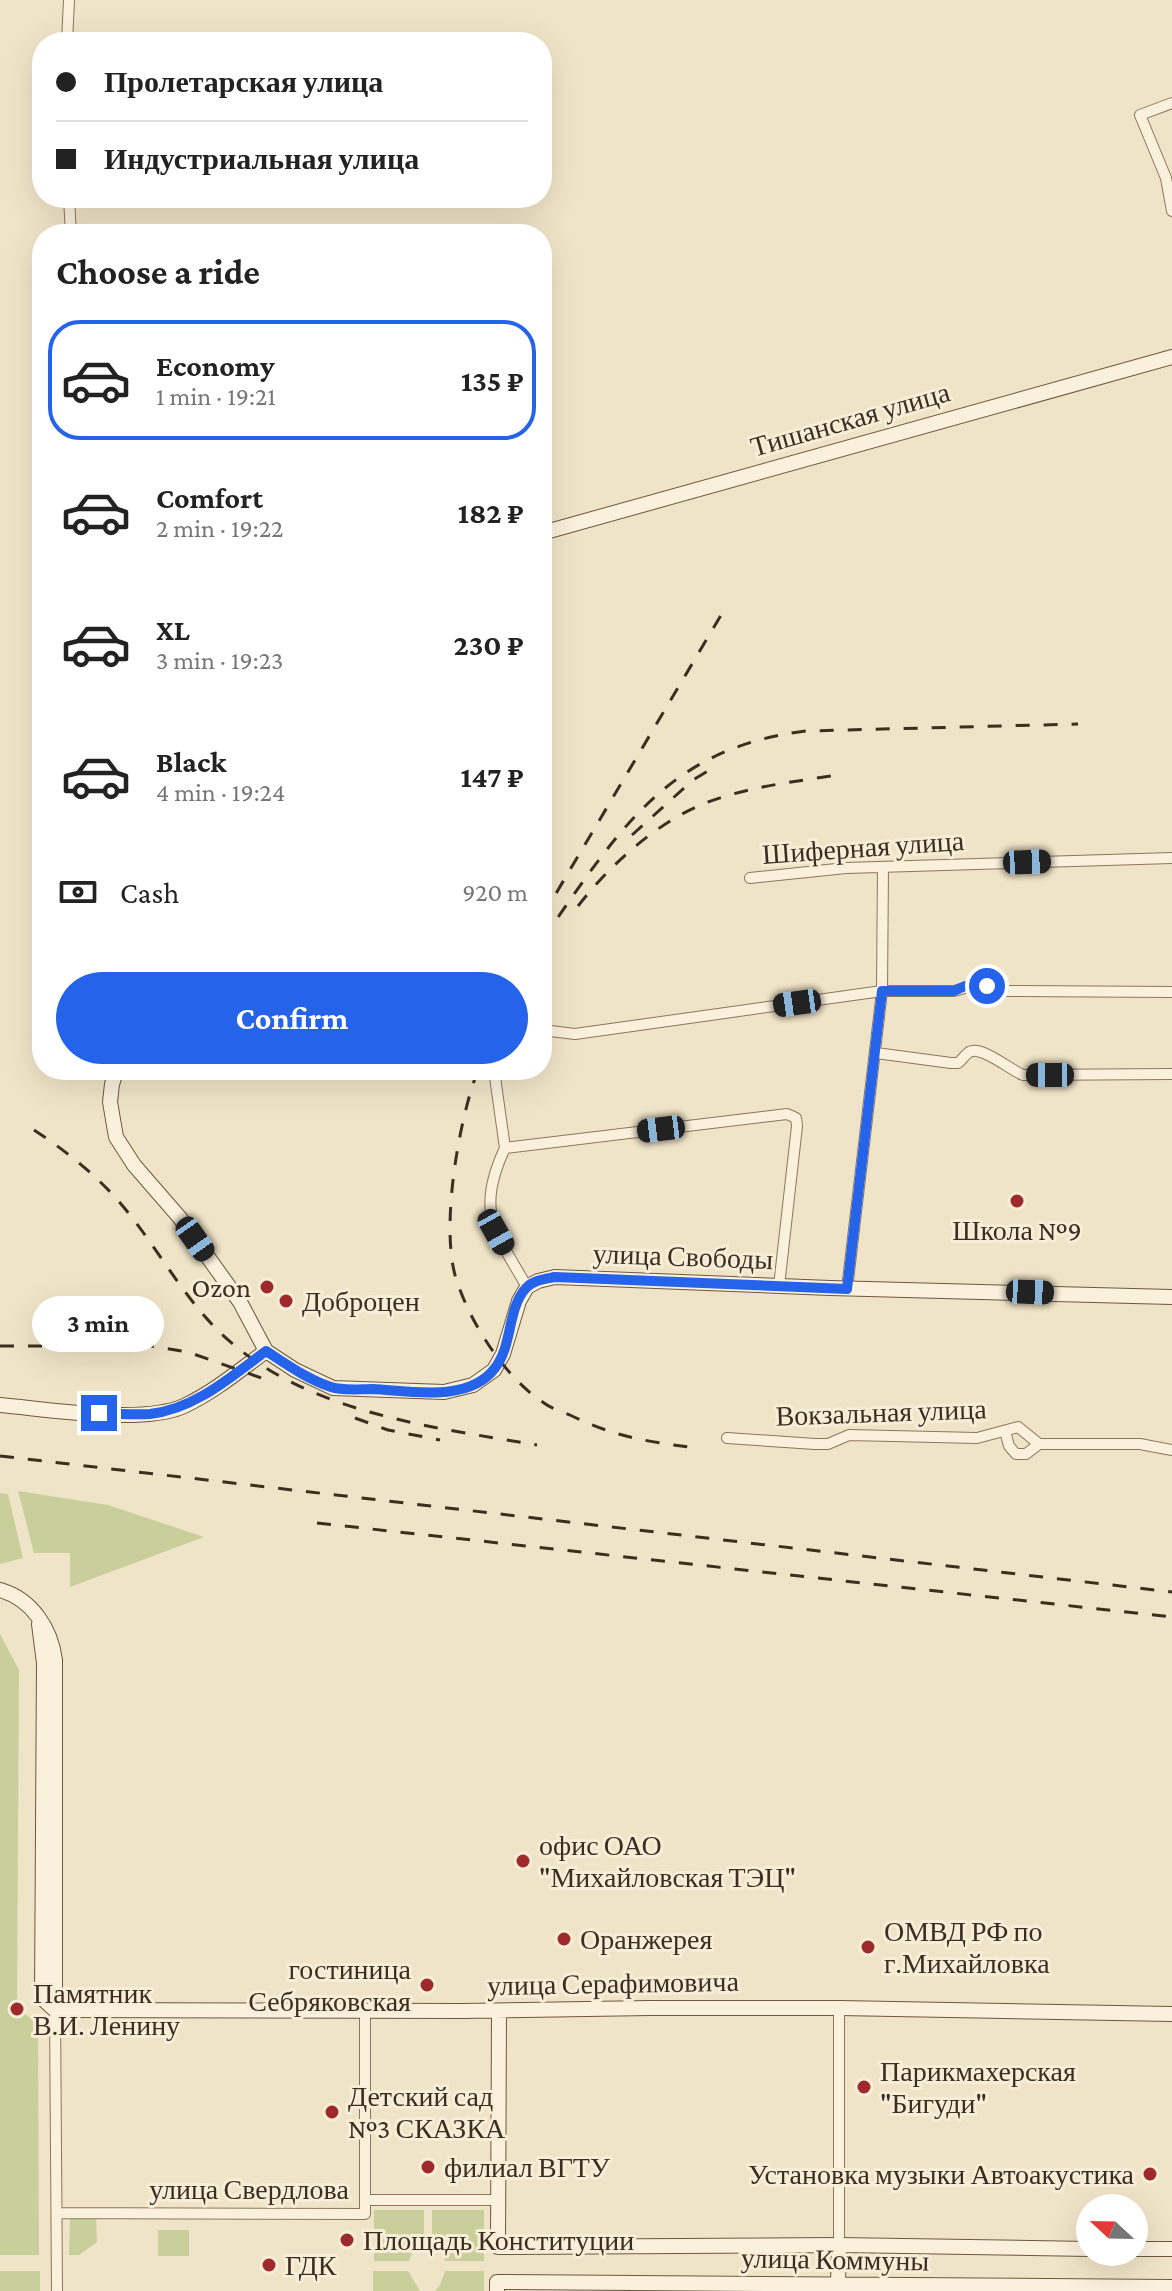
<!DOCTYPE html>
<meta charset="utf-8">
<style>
body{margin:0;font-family:"Crimson Pro",serif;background:#f2f2f2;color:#222;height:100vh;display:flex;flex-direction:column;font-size:30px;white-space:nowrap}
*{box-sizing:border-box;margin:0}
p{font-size:26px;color:#767676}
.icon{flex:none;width:44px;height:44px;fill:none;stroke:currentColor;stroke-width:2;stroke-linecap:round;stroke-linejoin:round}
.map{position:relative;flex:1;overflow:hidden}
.drawer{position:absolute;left:32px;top:224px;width:520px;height:856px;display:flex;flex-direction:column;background:#fff;border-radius:32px;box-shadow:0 8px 32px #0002}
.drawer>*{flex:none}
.guide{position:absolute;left:32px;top:32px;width:520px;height:176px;border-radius:32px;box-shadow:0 8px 32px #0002;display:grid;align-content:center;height:176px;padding:0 24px;background:#fff}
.needle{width:52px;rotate:292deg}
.fabs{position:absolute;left:1076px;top:2194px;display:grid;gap:16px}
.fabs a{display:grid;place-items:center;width:72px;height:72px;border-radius:50%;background:#fff;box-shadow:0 8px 32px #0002;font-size:40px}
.end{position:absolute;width:36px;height:36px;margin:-18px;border:10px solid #2563eb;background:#fff;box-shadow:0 0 0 4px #fff}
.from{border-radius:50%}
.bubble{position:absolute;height:56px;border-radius:28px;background:#fff;box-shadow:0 8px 32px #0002;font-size:26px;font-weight:700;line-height:56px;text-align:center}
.car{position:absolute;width:24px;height:48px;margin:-24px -12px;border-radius:10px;box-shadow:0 0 6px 2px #0007;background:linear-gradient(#222 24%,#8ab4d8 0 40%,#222 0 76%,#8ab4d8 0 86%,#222 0)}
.guide b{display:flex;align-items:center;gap:28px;height:76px;font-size:30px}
.guide b+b{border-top:2px solid #e0e0e0}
.guide i{width:20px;height:20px;background:#222}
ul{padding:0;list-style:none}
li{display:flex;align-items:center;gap:24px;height:120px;margin:0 16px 12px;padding:0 8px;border:4px solid transparent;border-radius:32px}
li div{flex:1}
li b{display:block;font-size:30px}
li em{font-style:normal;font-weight:700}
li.active{border-color:#2563eb}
li>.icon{width:72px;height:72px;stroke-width:1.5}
h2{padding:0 24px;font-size:36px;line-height:96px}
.pay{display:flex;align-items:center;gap:20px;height:88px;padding:0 24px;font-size:30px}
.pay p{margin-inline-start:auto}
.button{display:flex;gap:16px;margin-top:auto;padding:16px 24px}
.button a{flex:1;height:92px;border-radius:48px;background:#2563eb;color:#fff;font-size:32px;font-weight:700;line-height:92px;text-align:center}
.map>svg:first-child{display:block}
.green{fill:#c9cf9b}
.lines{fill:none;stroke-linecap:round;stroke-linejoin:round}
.street-casing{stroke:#8d765c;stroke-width:12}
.secondary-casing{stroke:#6f573f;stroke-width:16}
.street{stroke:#faf1dc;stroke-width:10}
.secondary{stroke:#faf1dc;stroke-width:14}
.rail{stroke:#3d2e20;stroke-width:3;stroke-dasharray:14 14;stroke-linecap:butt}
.route{stroke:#2563eb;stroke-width:10}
.poi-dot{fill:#9e2a2b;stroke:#f7eed8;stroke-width:3}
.labels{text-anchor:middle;stroke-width:6;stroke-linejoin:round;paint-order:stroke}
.street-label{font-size:28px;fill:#3d2e20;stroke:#f7eed8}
.poi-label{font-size:28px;fill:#3d2e20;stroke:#f7eed8;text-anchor:start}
</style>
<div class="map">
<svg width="1172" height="2291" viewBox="0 0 1172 2291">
<rect width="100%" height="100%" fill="#f0e4c8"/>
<!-- green -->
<path class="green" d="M18 1491 108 1505 204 1537 70 1587V1553H34Z
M0 1493 8 1494 23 1558 0 1564Z
M0 1634 19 1670 17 2009 38 2023 39 2255H0Z
M374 2210H424V2236L415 2245 409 2261H374Z
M432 2210H484V2261H445L441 2248 432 2237Z
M70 2217H96L97 2242 79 2255H69Z
M158 2230H189V2256H158Z
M0 2271H40V2291H0Z
M373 2271H408L420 2291H373Z
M445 2271H484V2291H435L440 2285Z"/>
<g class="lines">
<defs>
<path id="street" d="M67 42 69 0
M1172 103 1140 115 1166 178 1172 211
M69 198 71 234
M750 878 846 868 1172 858
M542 1030 575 1034 882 991H954L975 985 1000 991 1172 992
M876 1053 951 1063H958C962 1060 964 1056 968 1053 979 1043 1010 1070 1023 1075L1172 1074
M494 1070 505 1148
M527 1287C495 1231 475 1212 505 1148L787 1114 796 1118 797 1126 779 1286
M847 1289 882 991 883 867
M1005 1431 1009 1446 1016 1454H1026L1039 1444
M727 1438 815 1444H828L849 1435 977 1438 1018 1427 1039 1444H1140L1172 1450
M55 2010 57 2291
M365 2200H498
M58 2213 365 2214V2010
M839 2245V2008"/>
<path id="secondary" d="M542 533 1172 357
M117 1070 112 1084 110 1102 116 1137 134 1165 180 1218 240 1302 266 1351 295 1370 333 1388 444 1392 473 1385 494 1370 503 1354 519 1301 527 1287 538 1281 555 1277 830 1288 1172 1297
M0 1405C47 1409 142 1425 184 1406 214 1392 240 1370 266 1351
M0 1590C32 1599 51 1629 55 1660V2010
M39 1624 44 1663 42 1998 55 2010
M55 2010 462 2011 650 2008H839L1172 2014
M499 2011 498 2247 839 2245 1090 2249
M1134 2249H1172
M838 2284 839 2245
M497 2291V2282L1172 2287"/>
</defs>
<!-- street casing -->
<use href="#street" class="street-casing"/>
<!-- secondary casing -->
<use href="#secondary" class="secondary-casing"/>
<!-- street -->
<use href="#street" class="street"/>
<!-- secondary -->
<use href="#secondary" class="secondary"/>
<!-- rail -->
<path class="rail" d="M632 835 693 780 708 771
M578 906C609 866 656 823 703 804 745 787 793 782 837 775
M542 917 727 605
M542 940C617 834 665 748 806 731L1078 724
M478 1070C459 1119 441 1223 455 1275 468 1320 504 1377 544 1403 552 1409 563 1412 572 1416 614 1436 643 1441 689 1447
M34 1130C63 1149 90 1170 114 1196 146 1231 170 1275 201 1312 283 1410 419 1425 537 1445
M0 1346H151L188 1352 270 1381
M355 1418 388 1430 440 1440
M0 1456 1172 1592
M317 1523 1172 1617"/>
</g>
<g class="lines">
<!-- route -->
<path class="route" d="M99 1413C116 1414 134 1415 150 1414 195 1409 232 1376 266 1351 286 1364 307 1379 331 1387 343 1391 360 1389 373 1389 411 1391 469 1403 495 1368 513 1345 507 1309 526 1288 533 1280 545 1279 555 1277L847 1289 882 991H954L965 986H987"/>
</g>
<!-- markers -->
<g class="poi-dot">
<circle cx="1017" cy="1201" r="8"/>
<circle cx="267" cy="1287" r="8"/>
<circle cx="286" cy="1301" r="8"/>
<circle cx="523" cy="1861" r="8"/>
<circle cx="564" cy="1939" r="8"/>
<circle cx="868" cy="1947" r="8"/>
<circle cx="427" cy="1985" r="8"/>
<circle cx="17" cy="2009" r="8"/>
<circle cx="864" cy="2087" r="8"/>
<circle cx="332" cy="2112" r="8"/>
<circle cx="428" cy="2167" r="8"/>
<circle cx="1150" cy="2174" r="8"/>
<circle cx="347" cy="2240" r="8"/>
<circle cx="269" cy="2265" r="8"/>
</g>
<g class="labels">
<!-- street labels -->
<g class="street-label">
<text transform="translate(850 419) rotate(-16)" y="10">Тишанская улица</text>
<text transform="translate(863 847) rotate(-4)" y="10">Шиферная улица</text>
<text transform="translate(683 1256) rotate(2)" y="10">улица Свободы</text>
<text transform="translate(881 1412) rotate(-2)" y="10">Вокзальная улица</text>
<text transform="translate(613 1983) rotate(-1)" y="10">улица Серафимовича</text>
<text x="249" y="2199">улица Свердлова</text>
<text transform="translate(835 2259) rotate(1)" y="10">улица Коммуны</text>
</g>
<!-- poi labels -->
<g class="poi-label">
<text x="1017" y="1240" text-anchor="middle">Школа №9</text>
<text x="251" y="1297" text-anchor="end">Ozon</text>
<text x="302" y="1311">Доброцен</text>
<text x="539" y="1855">офис ОАО<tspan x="539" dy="32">"Михайловская ТЭЦ"</tspan></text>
<text x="884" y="1941">ОМВД РФ по<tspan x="884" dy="32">г.Михайловка</tspan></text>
<text x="580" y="1949">Оранжерея</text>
<text x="411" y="1979" text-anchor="end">гостиница<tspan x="411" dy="32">Себряковская</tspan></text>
<text x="33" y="2003">Памятник<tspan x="33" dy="32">В.И. Ленину</tspan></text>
<text x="880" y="2081">Парикмахерская<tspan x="880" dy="32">"Бигуди"</tspan></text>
<text x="348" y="2106">Детский сад<tspan x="348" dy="32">№3 СКАЗКА</tspan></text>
<text x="444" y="2177">филиал ВГТУ</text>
<text x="1134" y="2184" text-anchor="end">Установка музыки Автоакустика</text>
<text x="363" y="2250">Площадь Конституции</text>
<text x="285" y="2275">ГДК</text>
</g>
</g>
</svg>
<div class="fabs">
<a><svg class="needle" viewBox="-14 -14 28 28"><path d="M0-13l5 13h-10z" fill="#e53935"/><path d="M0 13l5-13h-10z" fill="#767676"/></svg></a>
</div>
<i class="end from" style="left:987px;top:986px"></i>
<i class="end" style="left:99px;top:1413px"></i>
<div class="bubble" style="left:32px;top:1296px;width:132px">3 min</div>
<i class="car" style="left:1027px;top:862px;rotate:88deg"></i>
<i class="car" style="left:797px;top:1003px;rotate:262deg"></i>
<i class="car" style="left:1050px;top:1075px;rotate:270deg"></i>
<i class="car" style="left:661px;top:1129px;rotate:263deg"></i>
<i class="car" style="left:496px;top:1232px;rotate:151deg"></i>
<i class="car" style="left:195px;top:1239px;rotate:145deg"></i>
<i class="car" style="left:1030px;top:1292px;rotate:92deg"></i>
<div class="guide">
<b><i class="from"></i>Пролетарская улица</b>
<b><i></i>Индустриальная улица</b>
</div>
<section class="drawer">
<h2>Choose a ride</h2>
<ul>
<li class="active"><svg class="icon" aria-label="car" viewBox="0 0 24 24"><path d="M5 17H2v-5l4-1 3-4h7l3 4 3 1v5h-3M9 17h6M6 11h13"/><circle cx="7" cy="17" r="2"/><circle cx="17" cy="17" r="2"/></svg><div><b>Economy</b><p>1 min · 19:21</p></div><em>135 ₽</em></li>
<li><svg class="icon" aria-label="car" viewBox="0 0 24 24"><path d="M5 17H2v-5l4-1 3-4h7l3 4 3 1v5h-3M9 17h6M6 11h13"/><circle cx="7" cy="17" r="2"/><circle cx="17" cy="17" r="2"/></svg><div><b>Comfort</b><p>2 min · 19:22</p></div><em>182 ₽</em></li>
<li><svg class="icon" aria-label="car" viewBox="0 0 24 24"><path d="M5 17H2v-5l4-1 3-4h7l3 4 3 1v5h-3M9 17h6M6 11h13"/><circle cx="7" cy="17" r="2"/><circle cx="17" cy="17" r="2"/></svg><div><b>XL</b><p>3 min · 19:23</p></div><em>230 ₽</em></li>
<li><svg class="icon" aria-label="car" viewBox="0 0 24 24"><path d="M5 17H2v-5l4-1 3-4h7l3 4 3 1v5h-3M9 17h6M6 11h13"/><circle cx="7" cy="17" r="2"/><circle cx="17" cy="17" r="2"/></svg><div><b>Black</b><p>4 min · 19:24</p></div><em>147 ₽</em></li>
</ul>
<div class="pay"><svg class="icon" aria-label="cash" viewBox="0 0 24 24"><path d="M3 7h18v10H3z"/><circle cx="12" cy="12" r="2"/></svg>Cash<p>920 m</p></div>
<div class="button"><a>Confirm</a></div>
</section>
</div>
